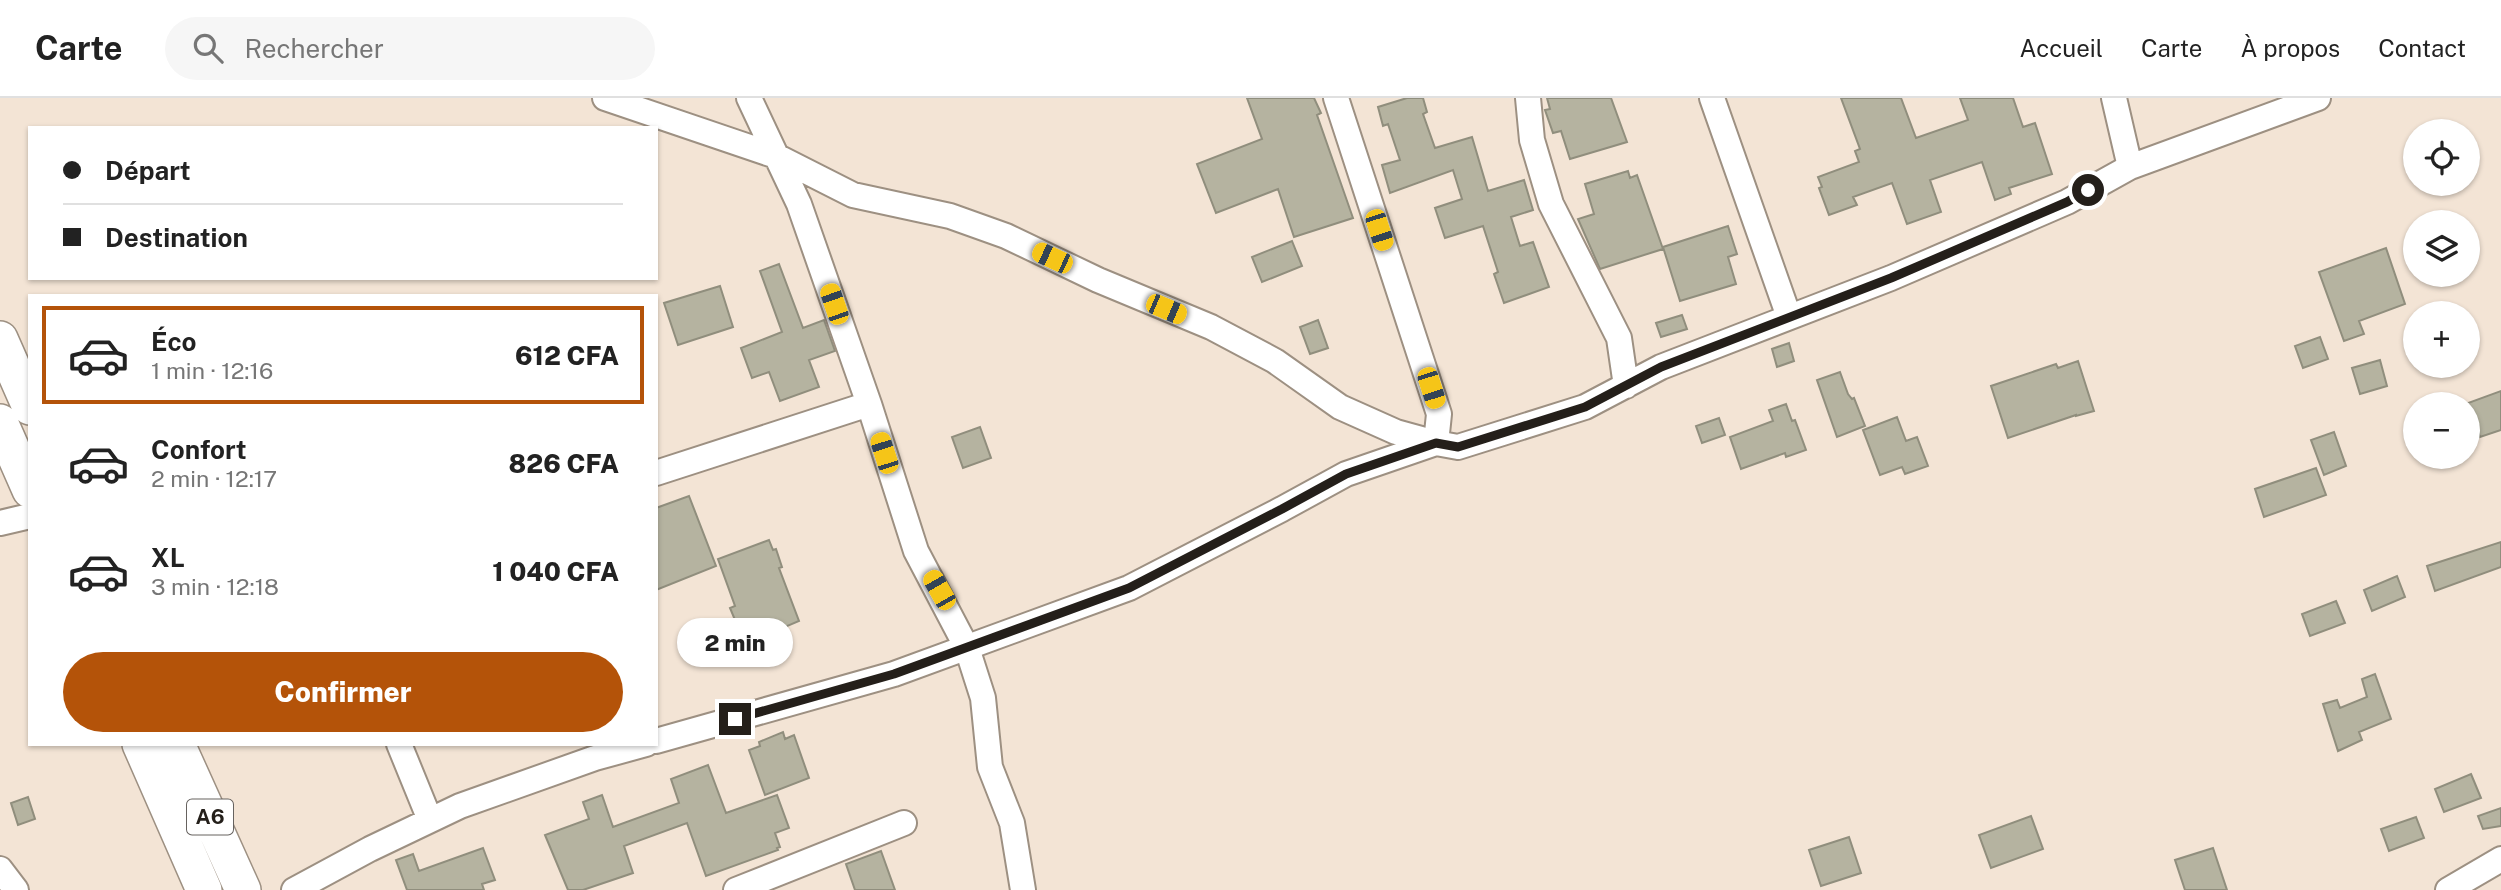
<!DOCTYPE html>
<html lang="fr">
<meta charset="utf-8">
<style>
body{margin:0;font-family:"Public Sans",sans-serif;background:#f6f6f6;color:#222;height:100vh;display:flex;flex-direction:column;font-size:26px;white-space:nowrap}
*{box-sizing:border-box;margin:0}
p{font-size:23px;color:#767676}
.icon{flex:none;width:38px;height:38px;fill:none;stroke:currentColor;stroke-width:2;stroke-linecap:round;stroke-linejoin:round}
.map{position:relative;flex:1;overflow:hidden}
.drawer{position:absolute;left:28px;top:196px;width:630px;height:452px;display:flex;flex-direction:column;background:#fff;border-radius:0px;box-shadow:0 2px 5px #0004}
.drawer>*{flex:none}
.top-card{position:absolute;left:28px;top:28px;width:630px;height:154px;border-radius:0px;box-shadow:0 2px 5px #0004;display:grid;align-content:center;height:154px;padding:0 35px;background:#fff}
.tools{position:absolute;left:2403px;top:21px;display:grid;gap:14px}
.tools a{display:grid;place-items:center;width:77px;height:77px;border-radius:50%;background:#fff;box-shadow:0 2px 5px #0004;font-size:35px}
.end{position:absolute;width:32px;height:32px;margin:-16px;border:9px solid #241f1a;background:#fff;box-shadow:0 0 0 4px #fff}
.from{border-radius:50%}
.bubble{position:absolute;height:49px;border-radius:24px;background:#fff;box-shadow:0 2px 5px #0004;font-size:23px;font-weight:800;line-height:49px;text-align:center}
.car{position:absolute;width:21px;height:42px;margin:-21px -10px;border-radius:9px;box-shadow:0 0 5px 2px #0007;background:linear-gradient(#f5c518 24%,#345 0 40%,#f5c518 0 76%,#345 0 86%,#f5c518 0)}
.top-card b{display:flex;align-items:center;gap:24px;height:66px;font-size:26px}
.top-card b+b{border-top:2px solid #e0e0e0}
.top-card i{width:18px;height:18px;background:#222}
ul{padding:12px 0 0;list-style:none}
li{display:flex;align-items:center;gap:21px;height:98px;margin:0 14px 10px;padding:0 21px;border:4px solid transparent;border-radius:0px}
li div{flex:1}
li b{display:block;font-size:26px}
li em{font-style:normal;font-weight:800}
li.current{border-color:#b45309}
li>.icon{width:63px;height:63px;stroke-width:1.5}
.cta{display:flex;gap:14px;margin-top:auto;padding:14px 35px}
.cta a{flex:1;height:80px;border-radius:42px;background:#b45309;color:#fff;font-size:28px;font-weight:800;line-height:80px;text-align:center}
header{display:flex;align-items:center;gap:42px;box-sizing:border-box;height:98px;padding:0 35px;background:#fff;border-bottom:2px solid #e0e0e0}
header strong{font-size:33px}
nav{display:flex;gap:38px;margin-inline-start:auto;font-size:24px}
.search{width:490px;height:63px;background:#f6f6f6;display:flex;align-items:center;gap:18px;box-sizing:border-box;padding:0 24px;border-radius:38px;color:#767676;font-size:26px}
.map>svg:first-child{display:block}
.building{fill:#b5b3a0;stroke:#908e7d;stroke-width:2}
.lines{fill:none;stroke-linecap:round;stroke-linejoin:round}
.minor-casing{stroke:#9d9082;stroke-width:28}
.highway-casing{stroke:#9d9082;stroke-width:38}
.minor{stroke:#fff;stroke-width:24}
.highway{stroke:#fff;stroke-width:35}
.route{stroke:#241f1a;stroke-width:9}
.labels{text-anchor:middle;stroke-width:5;stroke-linejoin:round;paint-order:stroke}
.shield{fill:#fff;stroke:#66625f;stroke-width:2}
.shield-label{font-size:21px;font-weight:bold;fill:#241f1a}
</style>
<header>
<strong>Carte</strong>
<div class="search"><svg class="icon" aria-label="search" viewBox="0 0 24 24"><circle cx="10" cy="10" r="6"/><path d="M15 15l6 6"/></svg>Rechercher</div>
<nav><a>Accueil</a><a>Carte</a><a>À propos</a><a>Contact</a></nav>
</header>
<div class="map">
<svg width="2501" height="792" viewBox="0 0 2501 792">
<rect width="100%" height="100%" fill="#f3e4d5"/>
<!-- building -->
<path class="building" d="M1247 0H1314L1321 15 1317 17 1353 120 1294 139 1278 91 1216 115 1197 66 1262 41Z
M1407 0H1423L1427 14 1423 16 1435 50 1472 39 1488 93 1524 82 1533 112 1511 119 1520 148 1533 144 1549 189 1504 205 1494 176 1498 174 1483 128 1445 140 1435 110 1462 101 1453 72 1390 95 1382 67 1400 62 1388 26 1383 28 1378 9Z
M1547 0H1611L1627 44 1570 61 1561 33 1553 35 1545 12 1550 11Z
M1841 0H1901L1916 40 1968 22 1960 0H2013L2023 29 2035 25 2052 76 2009 90 2011 96 1995 102 1982 64 1930 82 1941 114 1907 126 1892 85 1853 99 1857 107 1829 117 1819 90 1822 89 1818 79 1859 64 1855 53 1860 51Z
M1628 73 1630 80 1637 77 1663 151 1600 171 1578 121 1594 116 1585 86Z
M1728 128 1737 156 1728 159 1736 186 1680 203 1663 149Z
M1292 143 1302 168 1262 184 1252 159Z
M2386 150 2405 206 2359 223 2364 236 2344 243 2319 174Z
M779 166 803 230 824 222 835 253 809 262 819 289 780 303 769 274 752 280 741 250 782 234 760 173Z
M720 188 733 229 678 247 664 205Z
M1682 217 1687 231 1661 239 1656 225Z
M1318 222 1328 250 1310 256 1300 229Z
M2320 239 2328 261 2303 270 2295 248Z
M1789 245 1794 263 1777 269 1772 251Z
M2380 262 2387 288 2360 296 2352 270Z
M2078 263 2094 313 2076 318V317L2008 340 1991 288 2056 266 2058 270Z
M1840 274 1848 296 1852 301 1854 300 1865 328 1837 339 1817 282Z
M2501 293V332L2480 339 2468 305Z
M1786 306 1792 323 1795 322 1806 352 1786 359 1785 355 1741 371 1730 339 1773 323 1769 312Z
M1897 319 1906 343 1917 339 1928 368 1905 376 1902 369 1880 377 1863 332Z
M1719 320 1725 337 1702 345 1696 328Z
M980 329 991 360 963 370 952 339Z
M2334 334 2346 368 2324 377 2311 342Z
M2316 370 2326 397 2264 419 2255 391Z
M689 398 716 468 656 492V410Z
M769 442 773 452 776 451 782 469 779 470 799 523 745 546 730 510 735 508 718 461Z
M2501 444V469L2435 493 2427 468Z
M2397 478 2405 499 2372 513 2364 492Z
M2336 503 2345 525 2310 538 2302 516Z
M2375 576 2391 621 2359 634 2362 642 2338 653 2323 606 2337 602 2340 610 2367 599 2362 581Z
M783 634 785 641 794 637 809 680 765 697 749 652 760 648 759 644Z
M708 667 726 715 777 697 789 730 775 735 780 749 777 750 778 752 706 778 687 725 624 748 633 775 583 792H568L545 737 589 721 583 704 602 697 613 729 679 705 671 681Z
M2471 676 2481 700 2444 714 2435 691Z
M28 699 35 721 18 727 11 705Z
M2501 710V728L2483 731 2478 718Z
M2031 718 2043 751 1991 770 1979 737Z
M2416 719 2424 740 2389 753 2381 731Z
M1849 739 1861 775 1821 788 1809 752Z
M483 750 495 782 482 786 484 792H407L396 762 413 756 419 773Z
M2213 750 2227 792H2185L2175 762Z
M881 753 895 792H855L846 766Z"/>
<g class="lines">
<defs>
<path id="minor" d="M605 0 776 58 853 97 950 118 1006 138 1098 182 1211 229 1275 263 1340 309 1396 334 1436 345 1439 316 1336 0
M749 0 799 106 869 306 916 453 967 550 983 600 990 669 1012 725 1023 792
M1528 0 1532 42 1551 106 1619 240 1626 288
M1712 0 1789 219
M2114 0 2130 69
M656 375 869 306
M0 425 30 418
M656 643 894 576 1129 490 1282 411 1346 376 1436 345 1458 349 1585 309 1661 269 1891 180 2067 104 2130 69 2318 0
M399 646 430 722
M0 771 16 792
M294 792 370 751 460 708 595 660 646 646
M736 792 904 725
M2448 792 2501 761"/>
<path id="highway" d="M0 241 30 309
M0 324 30 392
M140 646 204 792
M177 646 243 792"/>
</defs>
<!-- minor casing -->
<use href="#minor" class="minor-casing"/>
<!-- highway casing -->
<use href="#highway" class="highway-casing"/>
<!-- minor -->
<use href="#minor" class="minor"/>
<!-- highway -->
<use href="#highway" class="highway"/>
</g>
<g class="lines">
<!-- route -->
<path class="route" d="M735 621 894 576 1129 490 1282 411 1346 376 1436 345 1458 349 1585 309 1661 269 1891 180 2067 104 2088 92"/>
</g>
<g class="labels">
<!-- shield labels -->
<rect class="shield" x="187" y="701.5" width="46" height="35" rx="5"/>
<g class="shield-label">
<text x="210" y="726">A6</text>
</g>
</g>
</svg>
<div class="tools">
<a><svg class="icon" aria-label="locate" viewBox="0 0 24 24"><circle cx="12" cy="12" r="6"/><path d="M12 2v4M12 18v4M2 12h4M18 12h4"/></svg></a>
<a><svg class="icon" aria-label="layers" viewBox="0 0 24 24"><path d="M12 4l9 5-9 5-9-5zM3 14l9 5 9-5"/></svg></a>
<a>+</a>
<a>−</a>
</div>
<i class="end from" style="left:2088px;top:92px"></i>
<i class="end" style="left:735px;top:621px"></i>
<div class="bubble" style="left:677px;top:520px;width:116px">2 min</div>
<i class="car" style="left:1379px;top:132px;rotate:162deg"></i>
<i class="car" style="left:1052px;top:160px;rotate:295deg"></i>
<i class="car" style="left:834px;top:206px;rotate:341deg"></i>
<i class="car" style="left:1166px;top:211px;rotate:113deg"></i>
<i class="car" style="left:1431px;top:290px;rotate:162deg"></i>
<i class="car" style="left:884px;top:355px;rotate:342deg"></i>
<i class="car" style="left:939px;top:492px;rotate:330deg"></i>
<div class="top-card">
<b><i class="from"></i>Départ</b>
<b><i></i>Destination</b>
</div>
<section class="drawer">
<ul>
<li class="current"><svg class="icon" aria-label="car" viewBox="0 0 24 24"><path d="M5 17H2v-5l4-1 3-4h7l3 4 3 1v5h-3M9 17h6M6 11h13"/><circle cx="7" cy="17" r="2"/><circle cx="17" cy="17" r="2"/></svg><div><b>Éco</b><p>1 min · 12:16</p></div><em>612 CFA</em></li>
<li><svg class="icon" aria-label="car" viewBox="0 0 24 24"><path d="M5 17H2v-5l4-1 3-4h7l3 4 3 1v5h-3M9 17h6M6 11h13"/><circle cx="7" cy="17" r="2"/><circle cx="17" cy="17" r="2"/></svg><div><b>Confort</b><p>2 min · 12:17</p></div><em>826 CFA</em></li>
<li><svg class="icon" aria-label="car" viewBox="0 0 24 24"><path d="M5 17H2v-5l4-1 3-4h7l3 4 3 1v5h-3M9 17h6M6 11h13"/><circle cx="7" cy="17" r="2"/><circle cx="17" cy="17" r="2"/></svg><div><b>XL</b><p>3 min · 12:18</p></div><em>1 040 CFA</em></li>
</ul>
<div class="cta"><a>Confirmer</a></div>
</section>
</div>
